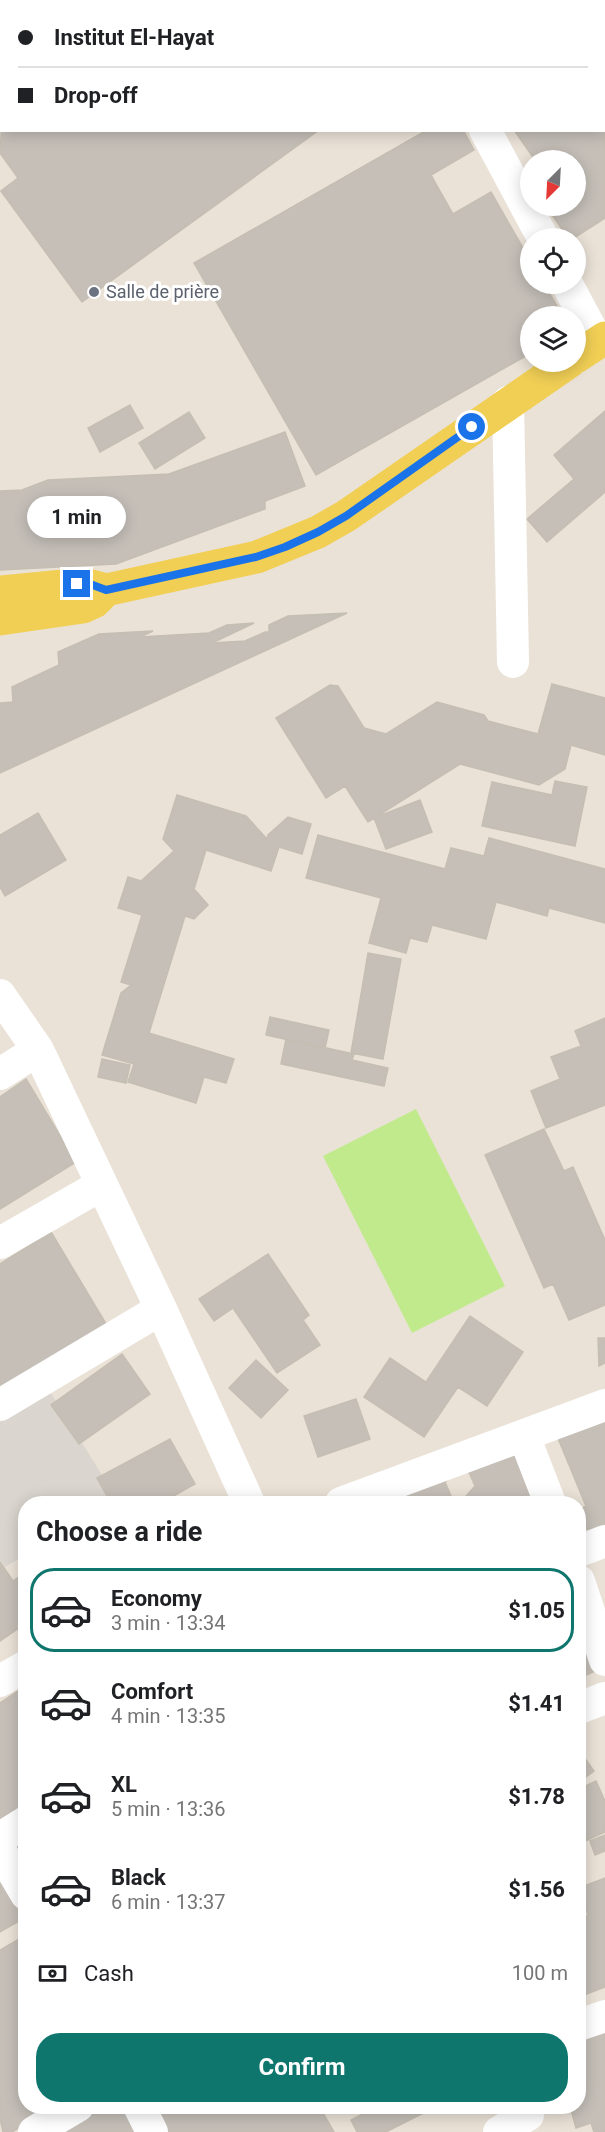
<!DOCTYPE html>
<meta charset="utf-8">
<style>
body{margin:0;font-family:Roboto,sans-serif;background:#f6f6f6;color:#202124;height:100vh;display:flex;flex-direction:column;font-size:22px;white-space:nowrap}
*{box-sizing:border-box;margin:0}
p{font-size:20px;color:#757577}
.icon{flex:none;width:33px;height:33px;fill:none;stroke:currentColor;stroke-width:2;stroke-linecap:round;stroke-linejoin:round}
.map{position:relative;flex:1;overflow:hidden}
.details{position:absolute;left:18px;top:1496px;width:568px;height:618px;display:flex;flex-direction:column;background:#fff;border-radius:24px;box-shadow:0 3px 15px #0003}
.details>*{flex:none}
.hud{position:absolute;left:0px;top:0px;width:606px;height:132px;box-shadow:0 3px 15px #0003;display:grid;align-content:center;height:132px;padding:0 18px;background:#fff}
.needle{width:39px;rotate:204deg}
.buttons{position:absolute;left:520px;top:150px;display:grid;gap:12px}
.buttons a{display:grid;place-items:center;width:66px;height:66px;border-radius:50%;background:#fff;box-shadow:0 3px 15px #0003;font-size:30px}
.end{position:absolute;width:27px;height:27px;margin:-14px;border:8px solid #1a73e8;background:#fff;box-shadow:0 0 0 3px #fff}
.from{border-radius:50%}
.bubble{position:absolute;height:42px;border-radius:21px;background:#fff;box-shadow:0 3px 15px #0003;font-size:20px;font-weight:700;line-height:42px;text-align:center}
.hud b{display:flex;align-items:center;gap:21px;height:57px;font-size:22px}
.hud b+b{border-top:2px solid #e0e0e0}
.hud i{width:15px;height:15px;background:#202124}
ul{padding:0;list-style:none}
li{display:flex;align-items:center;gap:18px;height:84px;margin:0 12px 9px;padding:0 6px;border:3px solid transparent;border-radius:24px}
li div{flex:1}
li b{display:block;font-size:22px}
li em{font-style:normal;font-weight:700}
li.current{border-color:#0f766e}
li>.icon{width:54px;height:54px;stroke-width:1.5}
h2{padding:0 18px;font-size:27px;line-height:72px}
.pay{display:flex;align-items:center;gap:15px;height:66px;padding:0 18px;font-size:22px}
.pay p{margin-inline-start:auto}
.action{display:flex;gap:12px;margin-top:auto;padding:12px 18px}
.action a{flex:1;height:69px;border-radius:24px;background:#0f766e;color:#fff;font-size:24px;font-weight:700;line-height:69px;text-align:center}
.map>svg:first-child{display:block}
.pitch{fill:#c1ea8d}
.plaza{fill:#dad5ce}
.building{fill:#c5bfb8;stroke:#c5beb2;stroke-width:1.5}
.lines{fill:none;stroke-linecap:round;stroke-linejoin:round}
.minor{stroke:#fff;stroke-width:32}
.major{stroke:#f1cf55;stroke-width:33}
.route{stroke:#1a73e8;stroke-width:8}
.worship-dot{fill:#6b7280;stroke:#fff;stroke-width:2}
.labels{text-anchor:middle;stroke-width:6;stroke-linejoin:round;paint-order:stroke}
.worship-label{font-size:18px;fill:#5b616d;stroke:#fff;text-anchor:start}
</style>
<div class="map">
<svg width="605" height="2132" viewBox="0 0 605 2132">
<rect width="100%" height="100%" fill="#eae2d7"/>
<!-- pitch -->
<path class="pitch" d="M416 1109 505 1286 412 1333 323 1156Z"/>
<!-- plaza -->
<path class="plaza" d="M44 1382 117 1499 111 1503H26L25 1555 5 1567 0 1560V1409Z"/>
<!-- building -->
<path class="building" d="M105 0H375L376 2H103Z
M529 0H605V28L604 2H527Z
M604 63 605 218 574 238H568L546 206H576V160H535L514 130H604Z
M2 120V130H319L82 302 1 191 18 178 0 153Z
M427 130H463L474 150 431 175 453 214 491 192 531 262V284H544L563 316H531V353L316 475 194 263Z
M130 405 143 428 100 452 88 428Z
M605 411V492L547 542 527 519 574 479 554 455Z
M189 412 205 438 155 469 139 443Z
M285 432 305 486 265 501V509L116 564 0 570V491L22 490 48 480 169 474Z
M347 613 0 773V703L13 702 12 687 59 665 58 652 99 634 153 631 140 637 209 633 227 625 254 623 212 643 245 641 265 632H269V625L288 616Z
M552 684 605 698V755L571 745 565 769 539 785 460 764 368 822 345 786 326 798 276 718 330 685 338 686 364 728 386 734 437 702 484 715 488 721 538 734Z
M555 781 587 787 575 846 482 826 492 782 552 795Z
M177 795 246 816 267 839 268 835 288 817 311 824 302 854 279 847 271 871 206 850 194 889 208 905 194 919 185 916 149 1033 234 1059 226 1083 204 1077 196 1103 128 1082 134 1064 102 1055 121 993 131 985 121 982 142 915 118 908 128 877 141 881 174 851 163 839Z
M420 800 432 832 386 849 374 818Z
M38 813 66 860 5 896 0 887V835Z
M318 835 445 869 451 848 484 856 489 838 605 869V923L549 908 547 916 496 902 486 939 432 925 427 942 410 938 406 953 369 943 381 898 306 878Z
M368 953 401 959 383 1059 351 1053Z
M270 1017 329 1030 325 1048 266 1035Z
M605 1018V1105L546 1128 531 1091 560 1079 551 1057 581 1046 575 1031Z
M286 1039 354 1054 352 1060 388 1068 384 1086 281 1064Z
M102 1059 130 1065 126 1083 98 1077Z
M26 1079 76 1162 0 1209V1097Z
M544 1129 564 1171 573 1167 605 1240V1305L569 1320 553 1284 544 1288 485 1155Z
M51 1232 108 1327 0 1395V1264Z
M268 1254 309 1315 303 1320 320 1345 277 1373 233 1308 214 1321 199 1299Z
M470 1316 523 1352 487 1406 458 1387 424 1437 364 1397 390 1358 426 1382Z
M598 1338H605V1363L599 1366Z
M122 1354 150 1394 79 1444 51 1405Z
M256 1360 288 1390 261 1418 229 1388Z
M356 1399 370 1439 318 1457 304 1416Z
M605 1416V1527L589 1534 579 1510 586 1506 557 1436Z
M170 1439 195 1484 161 1503H111L97 1478Z
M515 1448 538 1503H460L475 1486 467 1468Z
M459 1467 445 1482 454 1503H410L405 1493Z
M0 1562 13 1581 26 1572V1623L0 1641Z
M579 1618 605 1667 579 1678Z
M26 1686V1804L0 1821V1703Z
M579 1750 594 1771 579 1782Z
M596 1781 605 1801V1832L579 1844V1789Z
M605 1835V1851L595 1855 590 1841Z
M26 1841V1862L15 1848Z
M0 1866 26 1910V1917L0 1932Z
M605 1878V1987L579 1997V1919L588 1915 579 1888Z
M26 1935V2106H57L12 2132H3L0 2119V1950Z
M605 2030V2132H594L591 2123 576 2128 570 2106H579V2038Z
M106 2106H129L144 2132H60Z
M152 2106H319L334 2132H168Z
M378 2106H437L386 2132H357L351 2120Z"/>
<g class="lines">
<!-- minor -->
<path class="minor" d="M416 0 417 2
M485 130 543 238
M567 284 598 342
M508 402 513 662
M0 995 38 1050 161 1309 249 1503
M0 1074 38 1050
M0 1243 101 1185
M0 1405 161 1309
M524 1436 550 1503
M341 1503 605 1405
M579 1551 605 1541
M579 1581 605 1660
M0 1681 26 1666
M579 1708 605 1698
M0 1838 26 1822
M0 1850 26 1894
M579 2025 605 2016
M139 2106 152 2132
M34 2132 78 2106
M499 2132 528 2115"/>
<!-- major -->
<path class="major" d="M576 357 605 338
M0 592 84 584 106 590
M0 619 83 607 94 602 106 590 257 557 318 532 346 516 569 362"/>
</g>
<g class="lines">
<!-- route -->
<path class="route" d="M77 584H90L106 590 256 557 285 547 318 532 346 516 472 427"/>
</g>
<!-- markers -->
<circle class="worship-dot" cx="94" cy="292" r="6"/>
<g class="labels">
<!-- worship labels -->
<g class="worship-label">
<text x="106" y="298">Salle de prière</text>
</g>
</g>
</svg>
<div class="buttons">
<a><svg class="needle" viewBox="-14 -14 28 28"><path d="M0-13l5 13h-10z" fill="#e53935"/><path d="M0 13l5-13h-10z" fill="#757577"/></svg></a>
<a><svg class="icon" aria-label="locate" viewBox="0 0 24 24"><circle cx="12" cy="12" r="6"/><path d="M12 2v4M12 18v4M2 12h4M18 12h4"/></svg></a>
<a><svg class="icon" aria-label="layers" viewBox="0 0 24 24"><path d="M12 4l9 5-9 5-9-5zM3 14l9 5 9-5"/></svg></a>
</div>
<i class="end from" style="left:472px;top:427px"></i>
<i class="end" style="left:77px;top:584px"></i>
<div class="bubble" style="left:27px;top:496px;width:99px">1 min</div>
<div class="hud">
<b><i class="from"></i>Institut El-Hayat</b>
<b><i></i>Drop-off</b>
</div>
<section class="details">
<h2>Choose a ride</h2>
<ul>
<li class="current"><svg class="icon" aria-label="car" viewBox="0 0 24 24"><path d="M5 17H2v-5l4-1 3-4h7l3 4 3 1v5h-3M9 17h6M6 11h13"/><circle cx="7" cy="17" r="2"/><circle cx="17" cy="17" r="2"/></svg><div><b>Economy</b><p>3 min · 13:34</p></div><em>$1.05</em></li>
<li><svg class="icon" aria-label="car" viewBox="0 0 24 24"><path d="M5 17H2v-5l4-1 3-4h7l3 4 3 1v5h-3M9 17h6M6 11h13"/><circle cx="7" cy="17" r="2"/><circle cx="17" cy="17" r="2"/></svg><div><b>Comfort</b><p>4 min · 13:35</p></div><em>$1.41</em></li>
<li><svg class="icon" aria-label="car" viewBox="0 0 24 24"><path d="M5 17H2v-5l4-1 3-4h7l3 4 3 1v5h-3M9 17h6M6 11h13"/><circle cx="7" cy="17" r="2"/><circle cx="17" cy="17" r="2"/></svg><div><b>XL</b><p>5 min · 13:36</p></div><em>$1.78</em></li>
<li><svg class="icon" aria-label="car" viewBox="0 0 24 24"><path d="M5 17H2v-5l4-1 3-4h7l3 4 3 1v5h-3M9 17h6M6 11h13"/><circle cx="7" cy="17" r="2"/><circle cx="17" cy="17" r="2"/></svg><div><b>Black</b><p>6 min · 13:37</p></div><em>$1.56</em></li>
</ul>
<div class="pay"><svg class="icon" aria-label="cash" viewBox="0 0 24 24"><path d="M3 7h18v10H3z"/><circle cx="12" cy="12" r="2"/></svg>Cash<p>100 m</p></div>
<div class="action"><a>Confirm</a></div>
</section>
</div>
